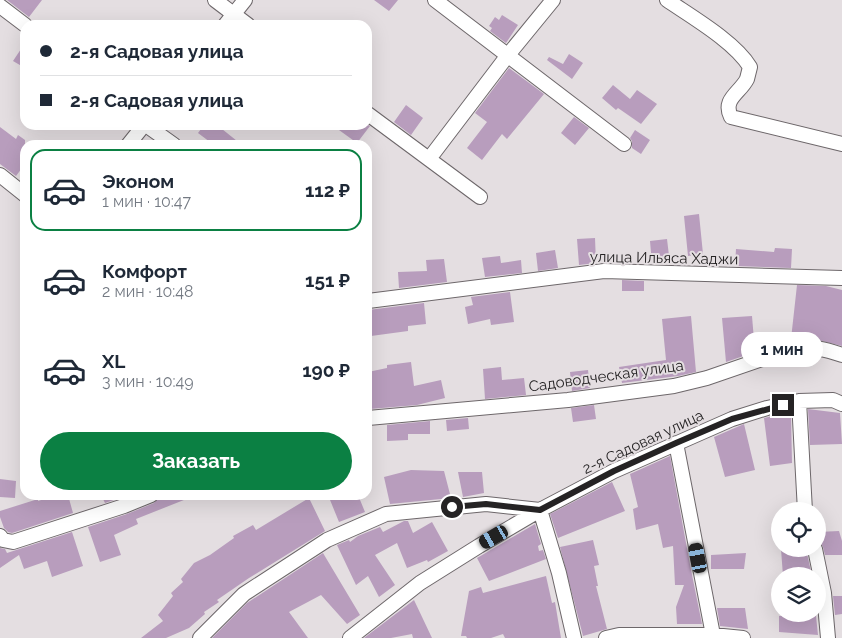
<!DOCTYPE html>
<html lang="ru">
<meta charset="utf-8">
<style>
body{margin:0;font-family:Raleway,sans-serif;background:#f2f2f3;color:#1f2937;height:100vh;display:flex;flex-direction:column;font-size:19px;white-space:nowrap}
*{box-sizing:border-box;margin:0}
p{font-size:16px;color:#747a83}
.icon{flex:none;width:28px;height:28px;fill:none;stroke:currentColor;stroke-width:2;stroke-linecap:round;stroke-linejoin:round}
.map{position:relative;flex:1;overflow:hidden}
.panel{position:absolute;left:20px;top:140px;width:352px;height:360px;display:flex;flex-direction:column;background:#fff;border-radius:15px;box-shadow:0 5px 20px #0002}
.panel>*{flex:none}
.guide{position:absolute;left:20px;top:20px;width:352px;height:110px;border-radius:15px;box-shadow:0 5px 20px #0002;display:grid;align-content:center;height:110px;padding:0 20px;background:#fff}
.fabs{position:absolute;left:771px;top:502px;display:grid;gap:10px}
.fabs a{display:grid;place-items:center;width:55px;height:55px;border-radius:50%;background:#fff;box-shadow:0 5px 20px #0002;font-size:25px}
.end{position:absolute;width:22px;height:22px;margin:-11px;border:6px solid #252324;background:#fff;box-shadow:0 0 0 2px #fff}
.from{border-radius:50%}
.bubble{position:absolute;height:35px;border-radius:18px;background:#fff;box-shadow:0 5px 20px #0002;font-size:16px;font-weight:700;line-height:35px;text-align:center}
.car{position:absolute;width:15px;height:30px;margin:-15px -8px;border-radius:6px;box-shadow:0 0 4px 1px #0007;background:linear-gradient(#222 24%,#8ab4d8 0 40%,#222 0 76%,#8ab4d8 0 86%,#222 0)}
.guide b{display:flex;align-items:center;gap:18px;height:48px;font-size:19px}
.guide b+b{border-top:1px solid #e0e1e3}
.guide i{width:12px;height:12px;background:#1f2937}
ul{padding:9px 0 0;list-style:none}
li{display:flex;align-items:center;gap:15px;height:82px;margin:0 10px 8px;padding:0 10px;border:2px solid transparent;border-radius:15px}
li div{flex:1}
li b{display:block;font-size:19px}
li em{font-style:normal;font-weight:700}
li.active{border-color:#0b8043}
li>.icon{width:45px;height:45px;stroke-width:1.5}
.cta{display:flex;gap:10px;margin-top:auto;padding:10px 20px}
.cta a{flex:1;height:58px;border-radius:30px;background:#0b8043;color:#fff;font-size:20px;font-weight:700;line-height:58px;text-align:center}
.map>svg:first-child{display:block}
.building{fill:#b89dbd}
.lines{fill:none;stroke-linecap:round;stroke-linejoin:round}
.minor-casing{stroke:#6d676a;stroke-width:16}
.minor{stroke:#fff;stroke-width:14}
.route{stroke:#252324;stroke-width:6}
.labels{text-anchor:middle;stroke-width:4;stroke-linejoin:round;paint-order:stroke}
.street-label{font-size:15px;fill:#252324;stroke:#e4dee1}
</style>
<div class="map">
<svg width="842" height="638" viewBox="0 0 842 638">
<rect width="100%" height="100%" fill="#e4dee1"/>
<!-- building -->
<path class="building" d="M7 0H42L29 17Z
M374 0H398L389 11Z
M502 15 518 25 506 43 490 31 492 28 489 26 495 17 499 20Z
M25 43V68L13 61Z
M569 54 583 63 572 79 547 60 549 57 563 64Z
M509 68 544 94 507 139 502 134 482 160 467 148 487 122 475 113Z
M613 85 630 99 637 90 657 104 641 124 618 108 616 110 602 98Z
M406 105 423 118 411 135 394 122Z
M574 117 589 128 575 145 561 133Z
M204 125H217L242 145H214L198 133Z
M332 125H368L370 126 357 143Z
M0 127 16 139 18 135 25 140V164L16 176 0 164Z
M635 130 650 140 641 154 632 148V141L630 138Z
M699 214 703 254 688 256 684 216Z
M595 238 596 263 579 265 577 239Z
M667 239 670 264H652L650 241Z
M775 248 792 249 791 268 735 266 736 249 774 252Z
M555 250 558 268 538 271 536 253Z
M500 256 501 263 521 260 522 273 485 277 482 258Z
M444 259 447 282 399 288 398 272 427 271 426 260Z
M622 280 644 281V291H622Z
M797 285 826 286 842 290V346L814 339H791Z
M510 292 514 322 491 325 490 319 468 324 465 307 473 305 471 297Z
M424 303 426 324 408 326V331L371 336 368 310Z
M691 316 696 372 678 376 622 383 619 367 666 360 662 319Z
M752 316 755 352 726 362 722 318Z
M411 362 414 386 441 380 445 398 417 405 370 409 368 395V372L387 368V365Z
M501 367 502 380 524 378 526 395 485 399 483 369Z
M588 370 590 388 572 391 570 372Z
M594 405 596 419 573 422 571 408Z
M808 409 840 413 842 444 810 445Z
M791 414 792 463 770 466 764 418 776 415Z
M468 418 469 429 447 431 446 420Z
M430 421V434H408V440L387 441V425Z
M744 424 755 470 725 477 714 437Z
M670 456 691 570 702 624H677L676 607 684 585H675L673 546 663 548 658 524 636 530 633 509 638 507 630 474Z
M411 470 444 471 451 498 390 504 384 477Z
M458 472H482L484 493 463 497Z
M0 479 16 481 15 498 0 497Z
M612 482 625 511 558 538 550 514Z
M57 495H68L73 513 12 533 8 532 4 528 0 517V511L38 499V501Z
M101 495H125V496L105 503Z
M163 495 194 496 136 519 138 524 114 535 121 555 100 562 88 527 127 514 154 503 160 496Z
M328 495H358L365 512 339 522Z
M309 498 325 531 249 578 217 600 219 602 204 612 205 614 189 628 166 638H141L163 621 158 615 173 596 171 593 183 582 181 579 194 563 210 555 234 538 233 536 253 525 256 530Z
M404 521H408L413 533 432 522 448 551 428 562 427 560 407 568 397 543 375 555 395 585 379 597 368 576 356 585 337 545 349 540 350 542 358 536 380 527 383 532Z
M535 524 541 544 538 546 539 551 543 550 546 559 489 581 477 558Z
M839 531 842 541V555H825L823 547 819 541 818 532Z
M72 532 83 566 52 577 47 561 24 569 19 555 0 568V548L5 549 7 553Z
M593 540 599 565 594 566 598 586H596L607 629 583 636 560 547Z
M781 549H806L812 576H783Z
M323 553 360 615 347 624 321 595 289 612 308 638H212L247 603Z
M746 553 744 569H711V555Z
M546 576 552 603 555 602 561 638H505L503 634 491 638H467L466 636H461L469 591 481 587 483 593Z
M833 596H842V614L835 615Z
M414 600 432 638H413L412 634 391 638H364Z
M717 608H745L748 629 720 626Z
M779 616H816L818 635 779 632Z"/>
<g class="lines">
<defs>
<path id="minor" d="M215 0 248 25
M435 0 624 144
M667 0C692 17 735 42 750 67 749 71 748 75 747 79 740 93 722 99 731 117L842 144
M0 6 25 25
M225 25 245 0
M368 114 480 197
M146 125 174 145
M128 145 144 125
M429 159 508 55 553 0
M0 175 25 195
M368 301 604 271 842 278
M799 401 805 511
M368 418 568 400 674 386 707 378 794 348C812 346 825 349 842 355
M676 443 713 635
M0 536 3 540 13 542 124 506 151 495
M815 549 824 593 828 638
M200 638 244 594 327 540 386 514 486 504 540 510 614 471 732 419 767 408 799 401 833 400 842 404
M350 638 420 583 479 546 540 510 559 573 574 638
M606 638 619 635H713L743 638"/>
</defs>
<!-- minor casing -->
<use href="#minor" class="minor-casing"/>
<!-- minor -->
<use href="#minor" class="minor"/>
</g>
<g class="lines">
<!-- route -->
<path class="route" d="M452 507 486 504 540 510 614 471 676 443 732 419 783 405"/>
</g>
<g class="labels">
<!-- street labels -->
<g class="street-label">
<text transform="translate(664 258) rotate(1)" y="5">улица Ильяса Хаджи</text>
<text transform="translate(606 376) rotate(-8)" y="5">Садоводческая улица</text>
<text transform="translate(643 442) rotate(-25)" y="5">2-я Садовая улица</text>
</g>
</g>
</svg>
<div class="fabs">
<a><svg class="icon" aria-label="locate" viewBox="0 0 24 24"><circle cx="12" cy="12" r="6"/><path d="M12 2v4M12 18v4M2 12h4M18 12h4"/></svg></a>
<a><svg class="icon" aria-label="layers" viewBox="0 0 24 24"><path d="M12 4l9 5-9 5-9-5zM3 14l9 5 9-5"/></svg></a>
</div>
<i class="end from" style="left:452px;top:507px"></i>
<i class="end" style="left:783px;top:405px"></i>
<div class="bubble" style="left:741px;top:332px;width:82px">1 мин</div>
<i class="car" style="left:494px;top:537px;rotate:240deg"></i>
<i class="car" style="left:698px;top:558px;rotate:349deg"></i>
<div class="guide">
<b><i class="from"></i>2-я Садовая улица</b>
<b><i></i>2-я Садовая улица</b>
</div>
<section class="panel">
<ul>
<li class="active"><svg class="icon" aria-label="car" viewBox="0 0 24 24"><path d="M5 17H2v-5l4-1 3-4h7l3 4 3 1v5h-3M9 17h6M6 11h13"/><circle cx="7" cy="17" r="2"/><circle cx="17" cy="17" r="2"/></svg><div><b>Эконом</b><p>1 мин · 10:47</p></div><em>112 ₽</em></li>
<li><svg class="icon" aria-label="car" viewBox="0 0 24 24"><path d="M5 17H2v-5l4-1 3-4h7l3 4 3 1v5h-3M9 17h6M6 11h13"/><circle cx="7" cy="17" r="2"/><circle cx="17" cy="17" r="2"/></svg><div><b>Комфорт</b><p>2 мин · 10:48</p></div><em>151 ₽</em></li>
<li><svg class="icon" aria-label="car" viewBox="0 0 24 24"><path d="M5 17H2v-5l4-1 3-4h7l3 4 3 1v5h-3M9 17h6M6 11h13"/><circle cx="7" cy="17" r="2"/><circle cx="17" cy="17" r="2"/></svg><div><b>XL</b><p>3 мин · 10:49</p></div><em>190 ₽</em></li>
</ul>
<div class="cta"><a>Заказать</a></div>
</section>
</div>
